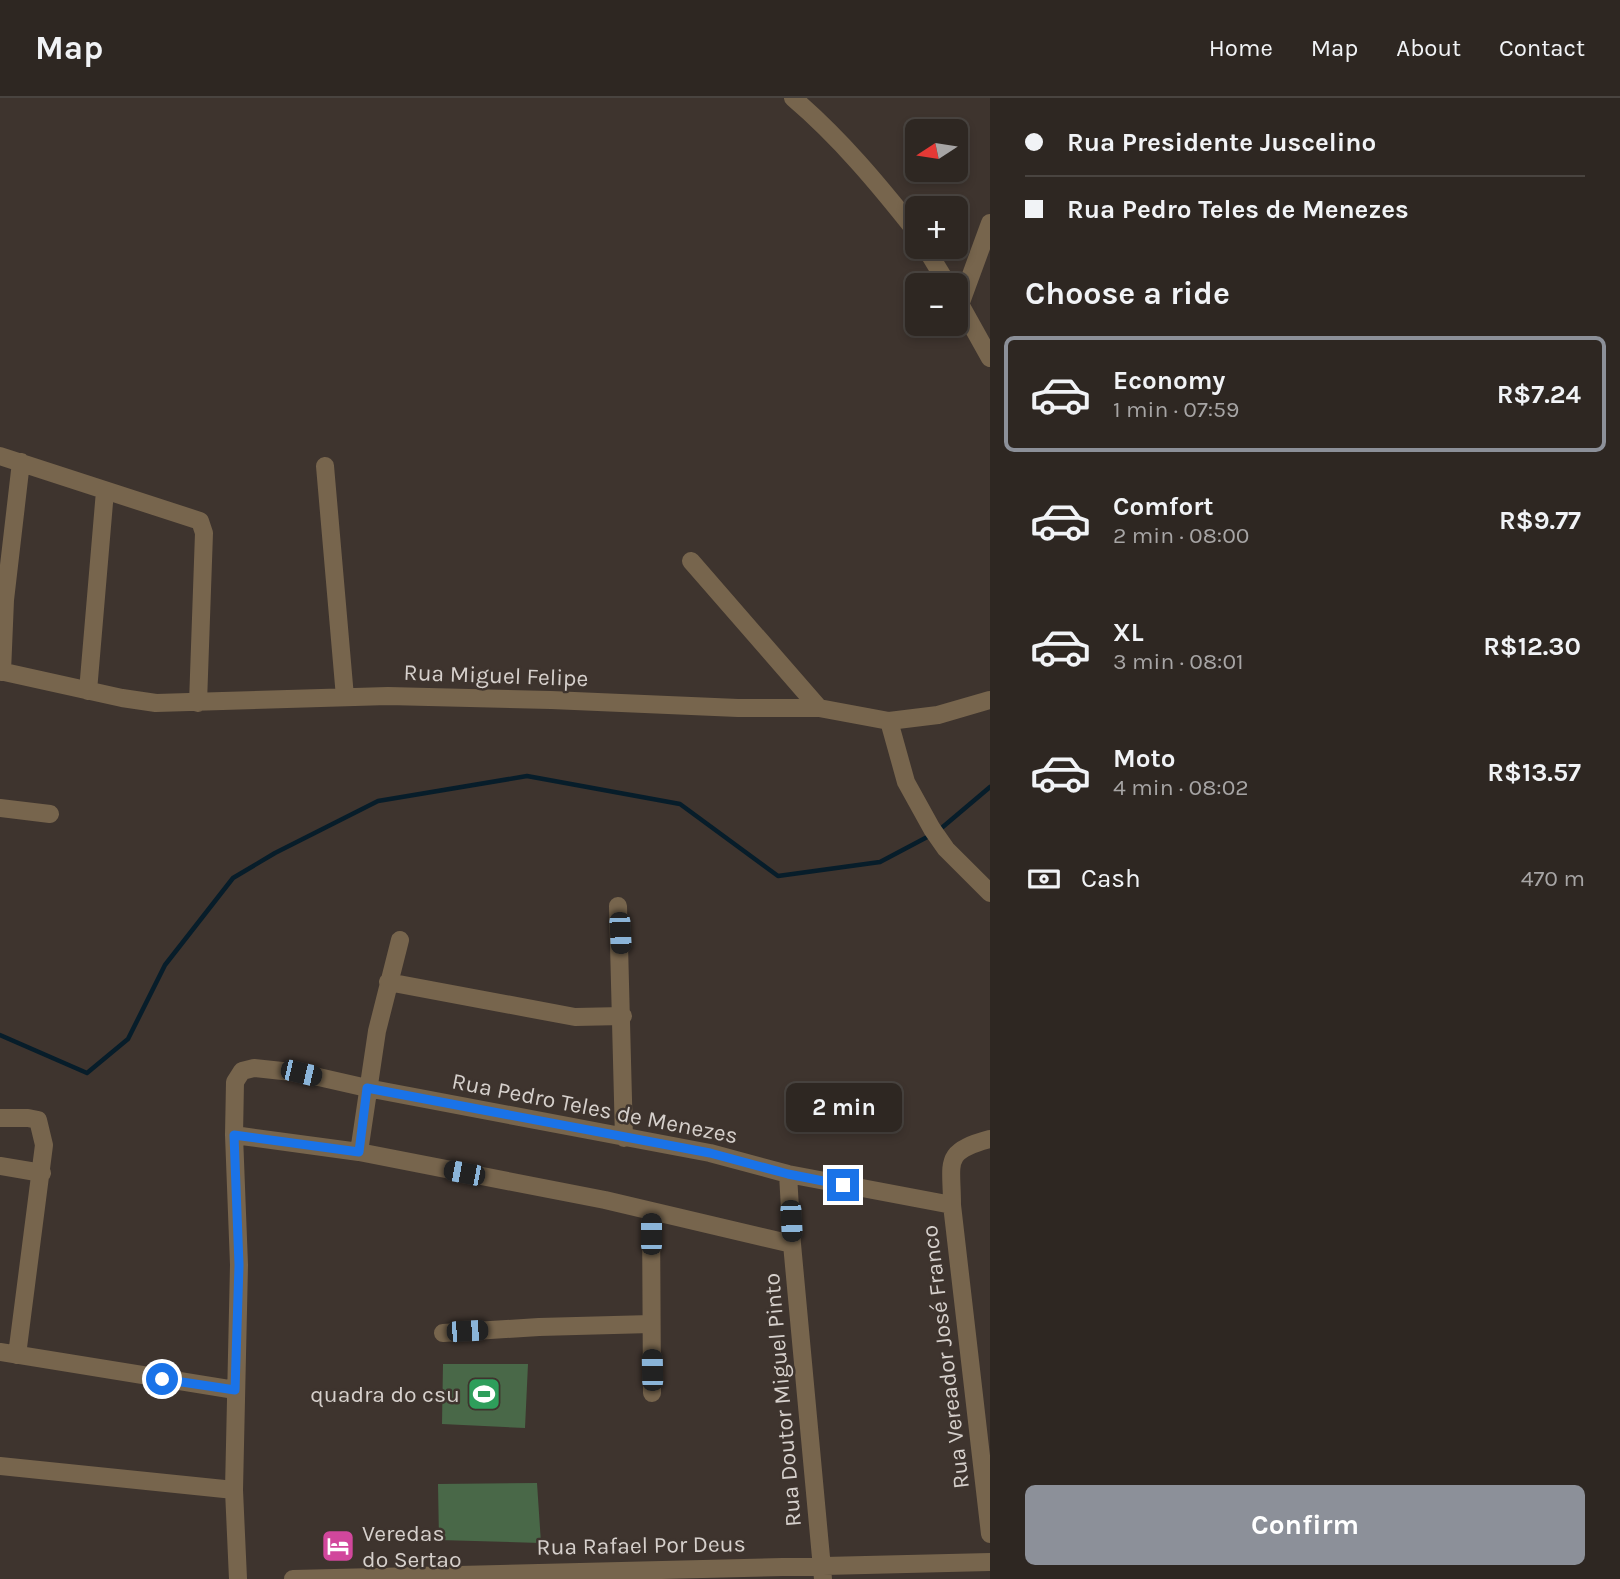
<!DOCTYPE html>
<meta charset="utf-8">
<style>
body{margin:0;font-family:Karla,sans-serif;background:#362f2a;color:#f1f3f6;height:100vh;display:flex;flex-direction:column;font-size:26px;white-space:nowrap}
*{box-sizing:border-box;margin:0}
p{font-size:23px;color:#a7a5a5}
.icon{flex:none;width:38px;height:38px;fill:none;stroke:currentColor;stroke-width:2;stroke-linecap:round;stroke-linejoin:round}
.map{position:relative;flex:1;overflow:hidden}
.details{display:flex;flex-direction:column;background:#2e2722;width:630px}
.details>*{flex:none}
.guide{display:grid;align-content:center;height:154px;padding:0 35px;background:#2e2722}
.needle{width:46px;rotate:258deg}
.tools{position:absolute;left:905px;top:21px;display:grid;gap:14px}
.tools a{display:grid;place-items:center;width:63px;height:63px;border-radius:10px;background:#2e2722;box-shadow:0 4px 10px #0003,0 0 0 2px #494440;font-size:35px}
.end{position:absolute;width:32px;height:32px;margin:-16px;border:9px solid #1a73e8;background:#fff;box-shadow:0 0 0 4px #fff}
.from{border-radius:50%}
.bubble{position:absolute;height:49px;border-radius:10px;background:#2e2722;box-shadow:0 4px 10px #0003,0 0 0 2px #494440;font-size:23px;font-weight:700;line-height:49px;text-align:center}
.car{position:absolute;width:21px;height:42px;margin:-21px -10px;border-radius:9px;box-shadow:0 0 5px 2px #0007;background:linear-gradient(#222 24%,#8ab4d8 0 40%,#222 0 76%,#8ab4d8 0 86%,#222 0)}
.guide b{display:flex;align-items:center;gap:24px;height:66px;font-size:26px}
.guide b+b{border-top:2px solid #494440}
.guide i{width:18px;height:18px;background:#f1f3f6}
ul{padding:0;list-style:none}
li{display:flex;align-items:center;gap:21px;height:116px;margin:0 14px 10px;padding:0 21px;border:4px solid transparent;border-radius:10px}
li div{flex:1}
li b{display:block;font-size:26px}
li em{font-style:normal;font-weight:700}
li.active{border-color:#8c9099}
li>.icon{width:63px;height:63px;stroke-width:1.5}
h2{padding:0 35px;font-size:32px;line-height:84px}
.pay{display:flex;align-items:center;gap:18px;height:77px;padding:0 35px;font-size:26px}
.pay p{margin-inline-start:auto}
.cta{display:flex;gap:14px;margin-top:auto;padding:14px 35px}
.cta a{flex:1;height:80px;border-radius:10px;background:#8c9099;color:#fff;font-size:28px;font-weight:700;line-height:80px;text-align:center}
header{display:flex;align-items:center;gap:42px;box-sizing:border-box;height:98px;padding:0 35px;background:#2e2722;border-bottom:2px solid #494440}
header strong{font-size:33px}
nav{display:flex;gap:38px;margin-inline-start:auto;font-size:24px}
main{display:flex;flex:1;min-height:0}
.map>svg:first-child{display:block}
.green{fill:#496848}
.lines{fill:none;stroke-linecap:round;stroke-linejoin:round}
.stream{stroke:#071d2a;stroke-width:4.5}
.minor{stroke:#77654d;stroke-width:18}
.route{stroke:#1a73e8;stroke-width:9}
.labels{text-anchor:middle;stroke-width:5;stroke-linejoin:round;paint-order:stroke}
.street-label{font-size:23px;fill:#d6d0cc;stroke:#3e342e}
.poi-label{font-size:23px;fill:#d6d0cc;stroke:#3e342e;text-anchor:end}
</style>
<header>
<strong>Map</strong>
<nav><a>Home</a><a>Map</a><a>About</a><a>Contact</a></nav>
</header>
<main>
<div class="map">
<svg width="990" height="1481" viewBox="0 0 990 1481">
<rect width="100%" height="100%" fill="#3e342e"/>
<!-- green -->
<path class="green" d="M443 1266H528L525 1330 442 1326Z
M537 1385 541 1445 439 1442 438 1386Z"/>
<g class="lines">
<!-- stream -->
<path class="stream" d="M938 733 990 689
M0 937 87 975 128 941 165 867 233 780 275 755 378 703 527 678 680 706 778 778 880 764 931 737"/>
<!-- minor -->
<path class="minor" d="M793 0C840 40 879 87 917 135
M925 149 948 187
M956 199 990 260
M960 207 990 125
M0 358 200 423 204 435 198 605
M325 368 345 599
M691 463 819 610
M0 573 122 600 156 605 388 598 551 602 738 610H819L889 623 938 617 990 602
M2 574 5 502 21 364
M88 593 105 393
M889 623 906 684 932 731 946 751 990 795
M0 710 50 716
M618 808 624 1040
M388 884 575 919 623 918
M0 1020H28L38 1022 44 1047 17 1257
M234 1037 359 1054 605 1102 792 1146
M990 1041C942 1054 952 1063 952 1107L990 1436
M359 1054 377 933 400 842
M0 1068 42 1075
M788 1076 792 1146 823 1481
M651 1113 652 1295
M443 1235 539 1229 651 1226
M0 1254 235 1292
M0 1368 234 1392
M238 1481 234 1392 239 1167 234 1037 235 984 242 973 254 970 301 975 367 990 710 1055 788 1076 952 1107
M293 1481 990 1464"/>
</g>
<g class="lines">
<!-- route -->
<path class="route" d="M162 1281 235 1292 239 1167 234 1037 359 1054 367 990 710 1055 788 1076 843 1087"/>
</g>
<!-- icons -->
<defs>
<symbol id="stadium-square" viewBox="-11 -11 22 22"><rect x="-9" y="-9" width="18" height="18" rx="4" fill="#2e9e5b" stroke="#3e342e"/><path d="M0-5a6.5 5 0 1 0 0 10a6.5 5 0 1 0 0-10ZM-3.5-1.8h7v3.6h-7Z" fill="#fff"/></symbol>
<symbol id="hotel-square" viewBox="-11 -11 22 22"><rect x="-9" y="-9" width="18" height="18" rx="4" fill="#d1479c" stroke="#3e342e"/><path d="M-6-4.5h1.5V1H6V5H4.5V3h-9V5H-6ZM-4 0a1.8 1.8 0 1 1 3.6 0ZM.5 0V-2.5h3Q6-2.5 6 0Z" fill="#fff"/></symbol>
</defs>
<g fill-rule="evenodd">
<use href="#stadium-square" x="465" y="1277" width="38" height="38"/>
<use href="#hotel-square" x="319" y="1429" width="38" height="38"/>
</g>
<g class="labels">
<!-- street labels -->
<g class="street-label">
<text transform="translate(496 577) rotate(2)" y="8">Rua Miguel Felipe</text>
<text transform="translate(595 1010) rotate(11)" y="8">Rua Pedro Teles de Menezes</text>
<text transform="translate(945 1259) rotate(-97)" y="8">Rua Vereador José Franco</text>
<text transform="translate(782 1302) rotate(-95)" y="8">Rua Doutor Miguel Pinto</text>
<text transform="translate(641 1447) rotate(-1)" y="8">Rua Rafael Por Deus</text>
</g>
<!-- poi labels -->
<g class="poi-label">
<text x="460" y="1304">quadra do csu</text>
<text x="362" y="1443" text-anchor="start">Veredas<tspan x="362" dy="26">do Sertao</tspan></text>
</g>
</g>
</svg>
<div class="tools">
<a><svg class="needle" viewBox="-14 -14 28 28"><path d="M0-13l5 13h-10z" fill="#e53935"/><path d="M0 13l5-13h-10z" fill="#a7a5a5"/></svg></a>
<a>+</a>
<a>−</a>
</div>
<i class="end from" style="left:162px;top:1281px"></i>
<i class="end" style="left:843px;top:1087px"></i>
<div class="bubble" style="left:786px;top:985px;width:116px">2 min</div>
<i class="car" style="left:620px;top:835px;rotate:177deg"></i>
<i class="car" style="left:301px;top:975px;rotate:103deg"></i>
<i class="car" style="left:464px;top:1075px;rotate:281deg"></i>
<i class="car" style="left:791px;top:1123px;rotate:177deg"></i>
<i class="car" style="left:651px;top:1136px;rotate:0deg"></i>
<i class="car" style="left:467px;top:1233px;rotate:87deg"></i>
<i class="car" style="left:652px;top:1272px;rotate:359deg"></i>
</div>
<section class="details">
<div class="guide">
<b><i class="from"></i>Rua Presidente Juscelino</b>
<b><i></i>Rua Pedro Teles de Menezes</b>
</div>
<h2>Choose a ride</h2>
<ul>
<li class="active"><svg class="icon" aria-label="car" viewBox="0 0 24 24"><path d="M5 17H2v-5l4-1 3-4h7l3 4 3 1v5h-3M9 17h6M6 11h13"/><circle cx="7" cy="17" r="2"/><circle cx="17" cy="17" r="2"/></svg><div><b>Economy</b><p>1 min · 07:59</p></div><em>R$7.24</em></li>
<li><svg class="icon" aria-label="car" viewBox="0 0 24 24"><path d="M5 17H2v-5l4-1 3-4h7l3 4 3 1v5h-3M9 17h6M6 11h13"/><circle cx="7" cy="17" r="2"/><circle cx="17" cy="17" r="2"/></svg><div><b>Comfort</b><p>2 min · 08:00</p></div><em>R$9.77</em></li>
<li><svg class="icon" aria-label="car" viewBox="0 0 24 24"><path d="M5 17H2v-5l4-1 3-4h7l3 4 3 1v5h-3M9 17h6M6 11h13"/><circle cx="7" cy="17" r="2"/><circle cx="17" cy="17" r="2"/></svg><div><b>XL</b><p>3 min · 08:01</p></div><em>R$12.30</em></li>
<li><svg class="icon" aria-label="car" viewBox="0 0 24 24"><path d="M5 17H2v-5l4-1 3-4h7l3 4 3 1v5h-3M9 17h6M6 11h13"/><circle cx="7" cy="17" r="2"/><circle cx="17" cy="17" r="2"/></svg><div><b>Moto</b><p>4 min · 08:02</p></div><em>R$13.57</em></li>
</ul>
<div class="pay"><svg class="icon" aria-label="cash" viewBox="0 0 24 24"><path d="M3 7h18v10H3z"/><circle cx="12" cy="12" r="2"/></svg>Cash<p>470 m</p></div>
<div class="cta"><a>Confirm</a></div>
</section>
</main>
